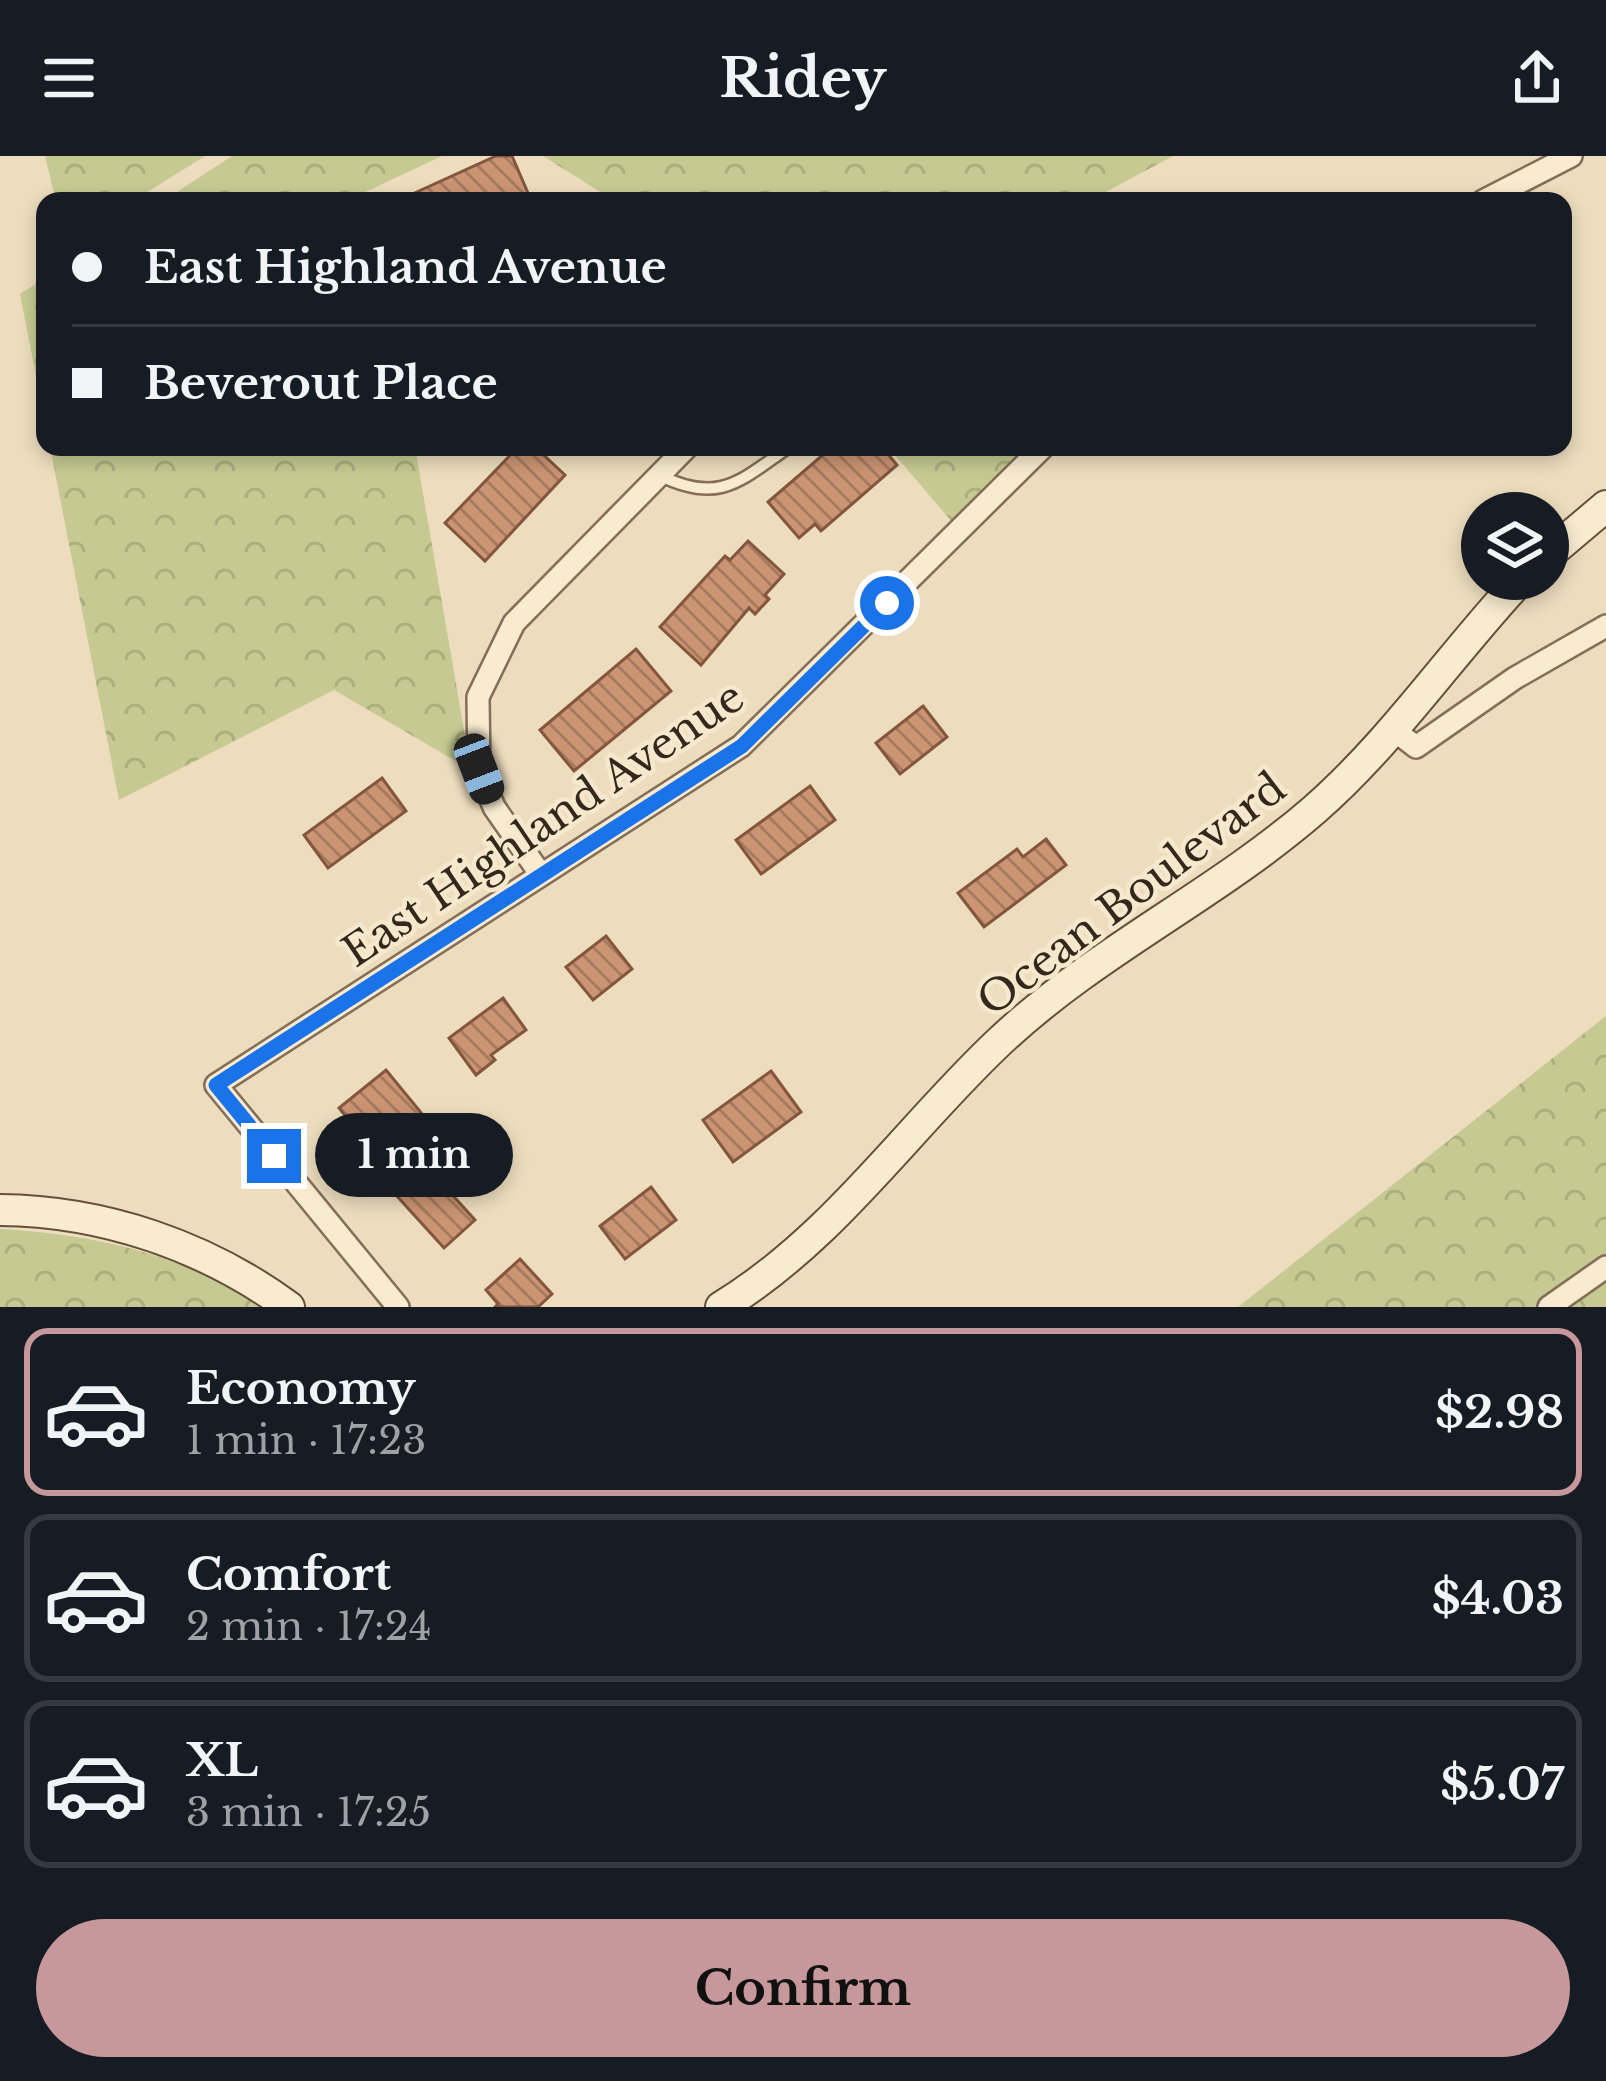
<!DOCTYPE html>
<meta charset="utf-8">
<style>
body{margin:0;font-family:"Libre Baskerville",serif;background:#20242c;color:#f1f3f6;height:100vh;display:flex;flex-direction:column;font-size:45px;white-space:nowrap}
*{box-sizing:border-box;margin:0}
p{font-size:39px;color:#9ea1a6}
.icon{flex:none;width:66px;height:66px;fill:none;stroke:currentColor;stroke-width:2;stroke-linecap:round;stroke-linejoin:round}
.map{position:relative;height:1151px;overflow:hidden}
.details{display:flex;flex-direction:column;background:#171b24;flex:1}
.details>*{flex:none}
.guide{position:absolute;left:36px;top:36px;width:1536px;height:264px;border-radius:24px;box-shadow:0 6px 18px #0003;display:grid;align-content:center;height:264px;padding:0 36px;background:#171b24}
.tools{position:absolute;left:1461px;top:336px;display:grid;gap:24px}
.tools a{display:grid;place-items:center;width:108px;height:108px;border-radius:50%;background:#171b24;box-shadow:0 6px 18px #0003;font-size:60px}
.end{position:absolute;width:54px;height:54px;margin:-27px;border:15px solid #1a73e8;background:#fff;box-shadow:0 0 0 6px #fff}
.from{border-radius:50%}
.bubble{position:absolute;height:84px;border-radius:42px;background:#171b24;box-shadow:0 6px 18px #0003;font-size:39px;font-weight:800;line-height:84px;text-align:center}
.car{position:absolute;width:36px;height:72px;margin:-36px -18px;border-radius:15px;box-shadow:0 0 9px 3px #0007;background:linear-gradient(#222 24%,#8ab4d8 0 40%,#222 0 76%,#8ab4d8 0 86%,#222 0)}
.guide b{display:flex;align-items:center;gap:42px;height:114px;font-size:45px}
.guide b+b{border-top:3px solid #363941}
.guide i{width:30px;height:30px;background:#f1f3f6}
ul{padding:21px 0 0;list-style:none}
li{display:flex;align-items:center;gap:36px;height:168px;margin:0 24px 18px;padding:0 12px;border:6px solid #363941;border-radius:24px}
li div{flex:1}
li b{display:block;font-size:45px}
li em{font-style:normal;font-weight:800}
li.current{border-color:#c7989b}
li>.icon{width:108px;height:108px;stroke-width:1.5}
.cta{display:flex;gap:24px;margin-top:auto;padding:24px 36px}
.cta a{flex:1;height:138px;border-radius:72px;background:#c7989b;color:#111;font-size:48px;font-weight:800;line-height:138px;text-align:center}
header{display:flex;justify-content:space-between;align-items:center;height:156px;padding:0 36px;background:#171b24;font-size:54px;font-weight:800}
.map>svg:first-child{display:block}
.forest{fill:url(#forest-crowns)}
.building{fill:url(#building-back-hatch);stroke:#83563d;stroke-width:3}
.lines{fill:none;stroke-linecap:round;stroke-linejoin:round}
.lane-casing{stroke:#856e57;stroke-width:15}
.street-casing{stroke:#856e57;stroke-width:26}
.secondary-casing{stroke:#664f3a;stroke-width:34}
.lane{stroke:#f8ebd0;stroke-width:10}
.street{stroke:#f8ebd0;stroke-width:21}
.secondary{stroke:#f8ebd0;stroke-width:30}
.route{stroke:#1a73e8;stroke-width:15}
.labels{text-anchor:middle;stroke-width:9;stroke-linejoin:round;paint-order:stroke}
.street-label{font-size:42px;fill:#34271b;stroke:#f5e8cd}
</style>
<header><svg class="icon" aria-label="menu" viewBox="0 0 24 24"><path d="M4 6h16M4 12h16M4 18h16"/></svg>Ridey<svg class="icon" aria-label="share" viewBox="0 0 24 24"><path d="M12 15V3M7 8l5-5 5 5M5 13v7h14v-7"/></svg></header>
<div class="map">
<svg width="1606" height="1151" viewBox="0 0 1606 1151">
<defs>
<pattern id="forest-crowns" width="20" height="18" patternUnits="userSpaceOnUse" patternTransform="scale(3)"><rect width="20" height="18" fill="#c6ca92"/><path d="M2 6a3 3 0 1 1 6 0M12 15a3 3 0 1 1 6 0" fill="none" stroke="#abae7d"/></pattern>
<pattern id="building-back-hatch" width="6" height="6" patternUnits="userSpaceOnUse" patternTransform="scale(3)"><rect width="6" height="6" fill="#cb9574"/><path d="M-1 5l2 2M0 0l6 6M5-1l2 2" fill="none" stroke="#a67a5e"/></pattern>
</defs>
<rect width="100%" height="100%" fill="#edddbe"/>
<!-- forest -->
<path class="forest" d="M45 0H205L133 45H56Z
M232 0H442L359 39 358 45H163Z
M543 0H1173L1089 45H645L605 39Z
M45 122V266L20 138Z
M50 291H415L471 614 334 534 119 644Z
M888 291H1040L959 374Z
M1606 860V1151H1238Z
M0 1073C94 1078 185 1099 265 1151H0Z"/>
<!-- building -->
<path class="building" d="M496 0H512L531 44 397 45Z
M518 291H535L565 319 485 405 445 367Z
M832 291H882L897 309 821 375 815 368 799 382 768 346Z
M748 385 784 418 765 439 769 443 755 458 749 452 701 509 660 471 725 400 730 404Z
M636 493 671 535 574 615 540 574Z
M923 550 947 581 900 618 876 587Z
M382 622 406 655 328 712 304 679Z
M810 630 835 664 761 718 736 684Z
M1046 683 1066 709 984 771 958 737 1017 693 1023 701Z
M606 780 632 813 593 844 566 811Z
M503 842 526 874 491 899 495 904 476 919 449 882Z
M386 914 423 959 404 975 391 959 363 982 339 952Z
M771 915 801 956 733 1006 703 964Z
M417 1000 475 1064 444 1092 386 1028Z
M651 1031 676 1064 625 1103 600 1070Z
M520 1103 552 1138 538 1151H495L498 1148 486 1134Z"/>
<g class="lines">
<defs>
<path id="lane" d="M659 319C719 349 740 325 789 291"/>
<path id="street" d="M1483 45 1571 0
M1394 574 1416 591 1515 522 1606 470
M541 719 494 651 479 613 478 541 514 467 687 291
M398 1151 216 929 741 590 1043 291
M1549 1151 1606 1111"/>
<path id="secondary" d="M1548 399 1606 350
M0 1054C104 1055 206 1090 289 1151
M721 1151C833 1083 905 975 998 887 1094 796 1215 740 1314 654 1392 586 1450 499 1521 423"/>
</defs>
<!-- lane casing -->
<use href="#lane" class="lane-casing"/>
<!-- street casing -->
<use href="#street" class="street-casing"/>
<!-- secondary casing -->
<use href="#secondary" class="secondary-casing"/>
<!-- lane -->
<use href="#lane" class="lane"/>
<!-- street -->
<use href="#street" class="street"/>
<!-- secondary -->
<use href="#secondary" class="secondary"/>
</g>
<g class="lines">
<!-- route -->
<path class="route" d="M274 1000 216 929 742 590 887 447"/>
</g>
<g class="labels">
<!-- street labels -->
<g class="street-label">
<text transform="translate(543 668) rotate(-34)" y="15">East Highland Avenue</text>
<text transform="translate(1131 738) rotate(-37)" y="15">Ocean Boulevard</text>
</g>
</g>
</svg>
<div class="tools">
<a><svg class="icon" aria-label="layers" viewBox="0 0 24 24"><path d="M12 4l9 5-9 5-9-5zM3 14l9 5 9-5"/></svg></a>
</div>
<i class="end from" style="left:887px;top:447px"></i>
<i class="end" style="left:274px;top:1000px"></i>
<div class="bubble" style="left:315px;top:957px;width:198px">1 min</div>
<i class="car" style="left:479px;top:613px;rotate:159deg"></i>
<div class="guide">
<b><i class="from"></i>East Highland Avenue</b>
<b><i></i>Beverout Place</b>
</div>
</div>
<section class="details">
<ul>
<li class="current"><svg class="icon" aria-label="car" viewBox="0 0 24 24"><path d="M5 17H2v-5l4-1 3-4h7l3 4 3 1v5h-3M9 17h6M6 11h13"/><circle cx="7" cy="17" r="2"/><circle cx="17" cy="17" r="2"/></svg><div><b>Economy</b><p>1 min · 17:23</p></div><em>$2.98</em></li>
<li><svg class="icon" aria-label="car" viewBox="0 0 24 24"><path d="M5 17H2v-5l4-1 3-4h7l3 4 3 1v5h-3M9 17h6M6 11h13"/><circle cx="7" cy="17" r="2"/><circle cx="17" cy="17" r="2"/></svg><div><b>Comfort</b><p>2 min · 17:24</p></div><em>$4.03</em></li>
<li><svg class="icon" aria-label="car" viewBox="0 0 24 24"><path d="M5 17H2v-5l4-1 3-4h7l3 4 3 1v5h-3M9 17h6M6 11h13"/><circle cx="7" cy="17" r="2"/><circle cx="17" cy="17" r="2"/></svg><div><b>XL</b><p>3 min · 17:25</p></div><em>$5.07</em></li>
</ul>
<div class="cta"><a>Confirm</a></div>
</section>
